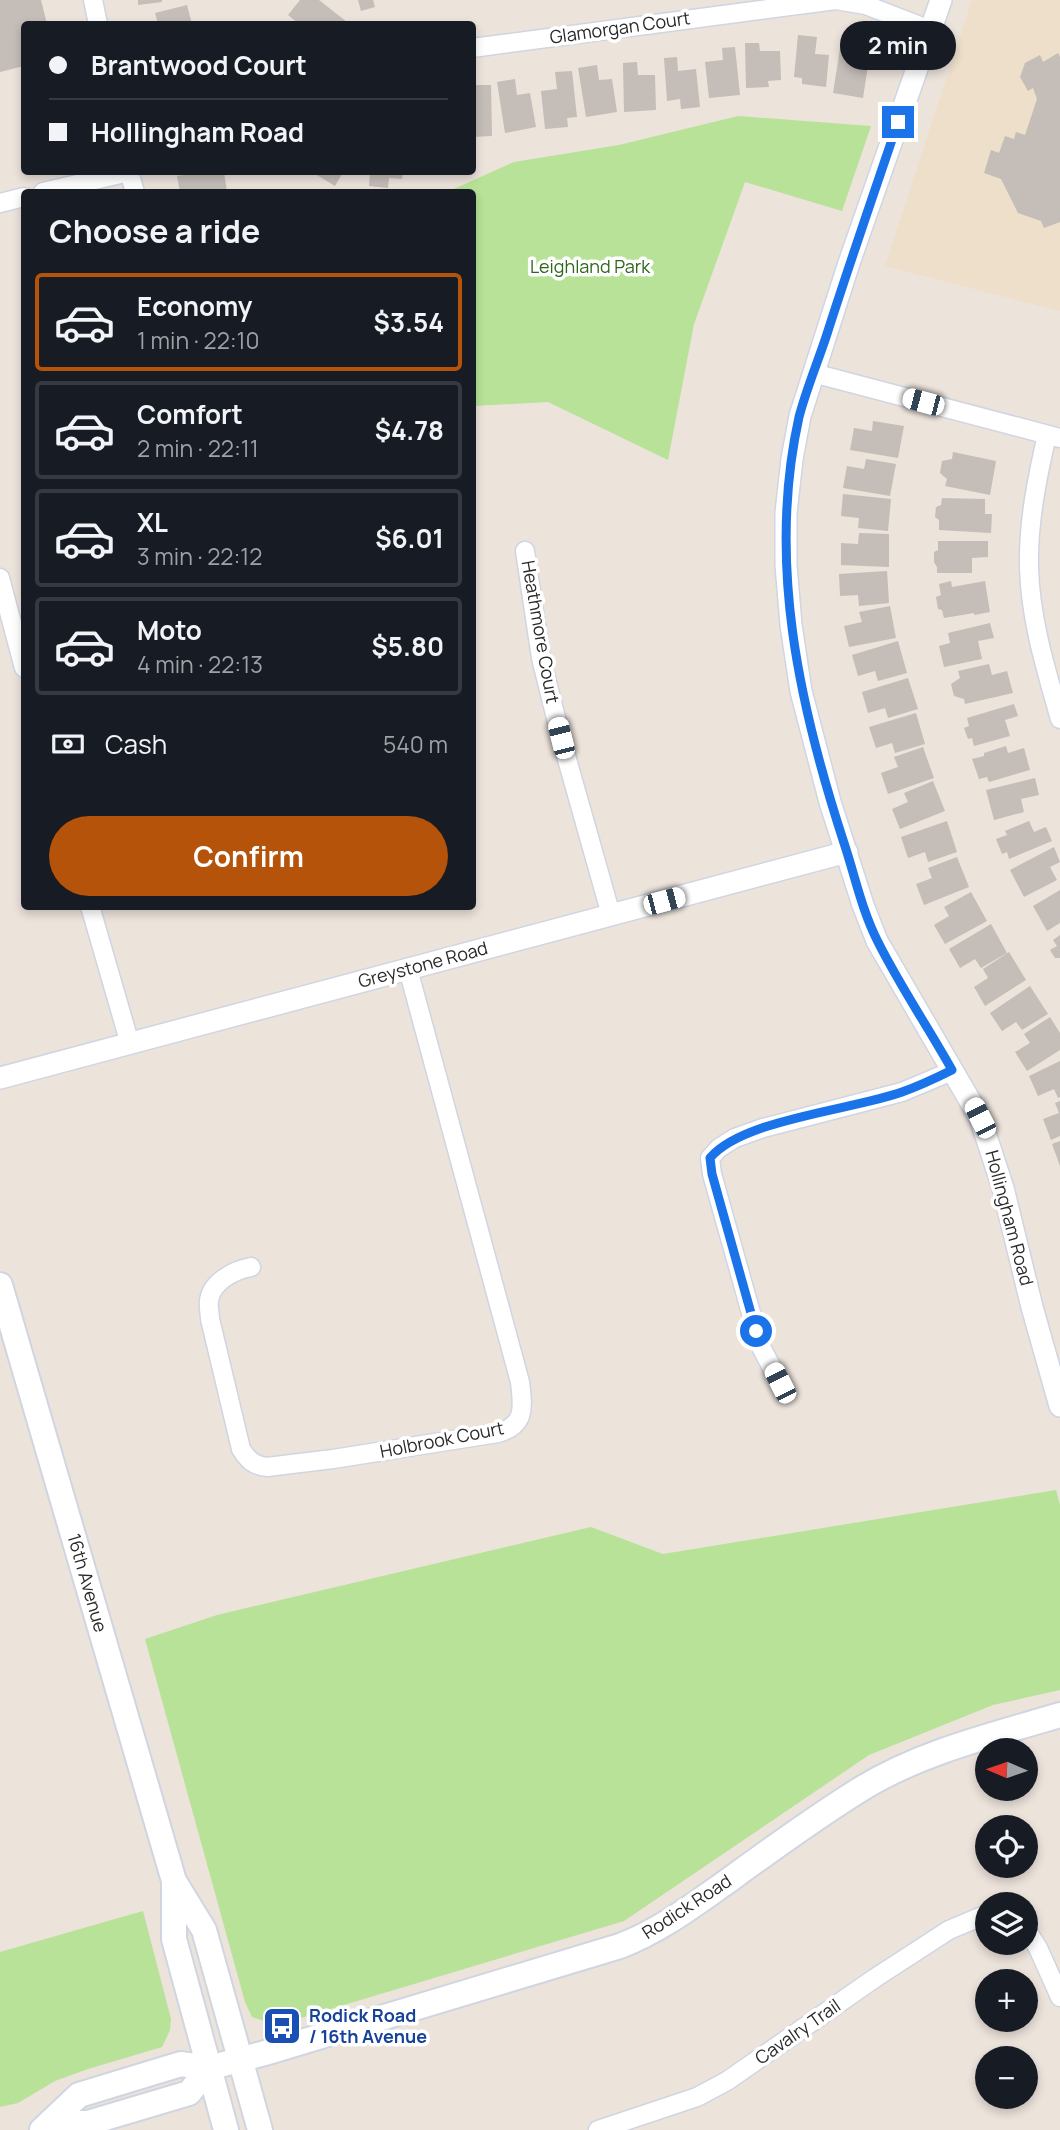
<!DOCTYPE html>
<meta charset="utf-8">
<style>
body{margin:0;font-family:Manrope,sans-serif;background:#242831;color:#f1f3f6;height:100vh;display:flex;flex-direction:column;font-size:26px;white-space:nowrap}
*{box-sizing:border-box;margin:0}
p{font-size:23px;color:#9ea1a6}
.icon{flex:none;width:38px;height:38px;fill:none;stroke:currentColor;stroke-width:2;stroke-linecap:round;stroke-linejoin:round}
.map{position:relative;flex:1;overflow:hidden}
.details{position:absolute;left:21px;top:189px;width:455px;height:721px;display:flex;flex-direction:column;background:#171b24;border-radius:7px;box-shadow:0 4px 10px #0003}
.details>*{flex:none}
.guide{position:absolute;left:21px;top:21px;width:455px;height:154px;border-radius:7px;box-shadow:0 4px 10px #0003;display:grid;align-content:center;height:154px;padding:0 28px;background:#171b24}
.needle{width:46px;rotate:272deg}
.buttons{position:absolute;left:975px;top:1738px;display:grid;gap:14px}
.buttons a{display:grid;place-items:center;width:63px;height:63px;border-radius:50%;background:#171b24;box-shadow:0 4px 10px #0003;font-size:35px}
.end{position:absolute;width:32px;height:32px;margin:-16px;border:9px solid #1a73e8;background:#fff;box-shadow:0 0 0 4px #fff}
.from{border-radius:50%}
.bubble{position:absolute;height:49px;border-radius:24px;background:#171b24;box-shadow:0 4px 10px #0003;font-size:23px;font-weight:700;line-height:49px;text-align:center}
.car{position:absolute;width:21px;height:42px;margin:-21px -10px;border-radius:9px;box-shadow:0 0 5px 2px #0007;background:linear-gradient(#fff 24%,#345 0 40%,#fff 0 76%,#345 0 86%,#fff 0)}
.guide b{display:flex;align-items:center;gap:24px;height:66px;font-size:26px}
.guide b+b{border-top:2px solid #363941}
.guide i{width:18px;height:18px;background:#f1f3f6}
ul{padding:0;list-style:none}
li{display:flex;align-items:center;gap:21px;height:98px;margin:0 14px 10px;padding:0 14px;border:4px solid #363941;border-radius:7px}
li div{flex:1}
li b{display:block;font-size:26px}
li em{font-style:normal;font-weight:700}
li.on{border-color:#b45309}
li>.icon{width:63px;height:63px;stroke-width:1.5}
h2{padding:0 28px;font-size:32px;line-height:84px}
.pay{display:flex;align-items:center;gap:18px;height:77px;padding:0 28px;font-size:26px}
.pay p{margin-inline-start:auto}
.action{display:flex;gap:14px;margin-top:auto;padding:14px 28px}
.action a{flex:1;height:80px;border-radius:42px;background:#b45309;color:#fff;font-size:28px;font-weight:700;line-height:80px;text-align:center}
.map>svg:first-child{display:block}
.education{fill:#eddfca}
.green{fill:#b7e298}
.building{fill:#c4bdb8}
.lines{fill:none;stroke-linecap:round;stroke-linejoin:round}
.minor-casing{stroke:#d0d5e2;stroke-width:21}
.tertiary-casing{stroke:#d0d5e2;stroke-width:24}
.secondary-casing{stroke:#d0d5e2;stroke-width:28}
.minor{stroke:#fff;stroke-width:18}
.tertiary{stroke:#fff;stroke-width:21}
.secondary{stroke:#fff;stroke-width:24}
.route{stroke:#1a73e8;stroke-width:9}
.labels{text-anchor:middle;stroke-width:7;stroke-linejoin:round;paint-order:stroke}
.street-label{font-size:18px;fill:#292929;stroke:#fff}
.park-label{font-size:18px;fill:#2f661a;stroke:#fff}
.transit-label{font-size:18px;font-weight:bold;fill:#164399;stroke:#fff;text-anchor:start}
</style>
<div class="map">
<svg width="1060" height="2130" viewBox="0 0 1060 2130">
<rect width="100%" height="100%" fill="#ece3db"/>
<!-- education -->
<path class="education" d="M972 0H1060V311L885 266Z"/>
<!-- green -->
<path class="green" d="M738 116 871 126 842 211 745 182 694 324 668 460 548 402 473 406 472 192H447L514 162 619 145Z
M1056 1490 1060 1505V1690L993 1705 869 1755 624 1921 277 2025 252 2017 245 2002 145 1639 217 1615 591 1527 663 1554Z
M143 1911 171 2019 170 2030 162 2047 88 2069 55 2081 18 2103 0 2107V1952Z"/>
<!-- building -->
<path class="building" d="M0 0H41L47 24H24V66L0 72Z
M138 0H162V2L138 5Z
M300 0H319L347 22 345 24H299L288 15Z
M358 0H373L375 7 361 11Z
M187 5 192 24H158L155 13Z
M798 35 817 37 815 54 829 55 826 87 802 84V78L794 77Z
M841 42 860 45 858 57 869 59 863 98 833 93Z
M745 43H759L760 51H780L781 80 768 81 769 87 746 88Z
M735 47 740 95 709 98 705 62 723 60 722 48Z
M1058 53 1060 57V222L1044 228 1041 221 1018 213 1001 179 984 173 991 150 999 153 1005 136 1014 139 1016 132 1025 135 1037 99 1033 88 1028 91 1020 77 1025 63 1040 55 1043 62Z
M677 57 678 71 696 69 700 107 681 109 680 99 667 101 664 58Z
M637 62 638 75H655L656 110 624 112 623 63Z
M597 65 599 80 612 79 617 112 586 117 578 68Z
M572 71 577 117 567 118 568 127 545 129 541 91 557 89 555 72Z
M515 79 517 95 530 93 536 127 505 133 497 82Z
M476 85H491L492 136 472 137V100H476Z
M205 172H224L227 192H180L177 176Z
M312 172H343L335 186Z
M370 172H403L402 179 389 178 388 188 369 186Z
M873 421 904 426 898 458 850 450 854 428 872 431Z
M953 452 996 461 990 495 945 486 947 479 940 473 942 461 952 459Z
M866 459 896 464 890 496 843 488 847 466 864 469Z
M843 494 891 499 888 531 858 528 859 518 841 516Z
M942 498 985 499V514H992L991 533 939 530V520L935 517 936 507 941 505Z
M859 533 889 534V567L841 565V543L858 544Z
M938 541H988V557L972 558V573H937V567L934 562V552L938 550Z
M887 571 889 603 859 606 858 595 840 596 839 574Z
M951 581 952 587 985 581 990 612 974 615V613L944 618 942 610 938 609 936 597 941 595 939 584Z
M890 606 896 638 849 647 844 626 862 622 859 612Z
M990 623 994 638 978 641 982 659 944 667 939 646 950 643 948 633Z
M898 641 907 673 878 681 875 671 858 676 852 655Z
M989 664 992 675 1007 671 1013 693 965 704 964 699 954 696 951 684 960 678 958 671Z
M908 678 918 709 888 718 885 708 868 713 862 692Z
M1014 704 1018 716 1005 720 1010 736 974 746 972 738 968 739 964 728 969 726 967 718Z
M916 713 925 744 895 753 892 743 876 748 869 727Z
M1006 746 1008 753 1024 748 1030 770 989 782 987 777 979 779 972 759 984 756V753Z
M923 747 934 778 888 794 881 773 898 767 894 757Z
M1035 778 1039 795 1021 799 1024 812 994 820 986 790Z
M933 781 945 811 900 829 892 809 908 802 904 793Z
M947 821 957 852 928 862 925 852 908 858 901 837Z
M1029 821 1034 832 1046 827 1052 841 1009 859 1007 852 1002 854 996 839 1007 835 1005 831Z
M1054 847 1060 862 1050 867 1057 880 1024 897 1010 870Z
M957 857 969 887 924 905 916 884 932 878 928 868Z
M1060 890V923L1047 931 1033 906Z
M971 892 987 921 945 944 934 925 949 916 944 907Z
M991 924 1007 953 981 968 975 959 960 968 949 949Z
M1060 935V958H1055L1050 950 1057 946 1053 940Z
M1009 952 1026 980 985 1006 974 987 988 978 983 969Z
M1030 986 1048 1014 1022 1030 1016 1022 1002 1031 990 1013Z
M1050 1017 1060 1033V1050L1027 1071 1015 1052 1030 1043 1024 1034Z
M1060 1061V1097L1058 1098 1054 1089 1038 1096 1029 1076Z
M1060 1101V1136L1051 1140 1043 1119 1059 1113 1055 1103Z
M1060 1141V1166L1052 1144Z"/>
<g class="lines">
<defs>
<path id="minor" d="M93 0 98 24
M472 48 836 0 866 5 930 30
M129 172 135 192
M43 192 129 172
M0 203 24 197
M813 373 1060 438
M1047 435C1037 478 1028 523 1029 567 1030 618 1046 670 1060 719
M525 551 541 658 561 738 611 915
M0 578 24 668
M90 906 130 1044
M251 1267C234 1270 211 1282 209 1301 208 1307 210 1313 210 1319L241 1449C248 1460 254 1466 267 1467L333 1459 498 1433C526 1425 523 1407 520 1382L408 969
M780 1383 762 1349 751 1313 712 1174 710 1158 719 1148 735 1138 763 1128 902 1092 952 1071
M1026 1929 1038 1948 1060 1997
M598 2130 697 2097 727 2081 875 1978 949 1930 987 1914"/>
<path id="tertiary" d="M941 0 849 263 800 416 792 459 786 513V565L791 625 801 691 830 802 863 905 877 941 980 1118 1003 1188 1032 1307 1060 1406
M0 1078 847 852"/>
<path id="secondary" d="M0 1285 174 1881 204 1930 260 2130
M174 1882V1939L226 2130
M52 2122 88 2123 189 2093 209 2068
M42 2130 79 2095 181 2064 209 2068 265 2053 620 1946C659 1931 691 1907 725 1883 769 1851 814 1818 861 1789 921 1752 993 1735 1060 1715"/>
</defs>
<!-- minor casing -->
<use href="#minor" class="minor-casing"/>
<!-- tertiary casing -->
<use href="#tertiary" class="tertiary-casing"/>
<!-- secondary casing -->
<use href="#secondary" class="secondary-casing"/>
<!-- minor -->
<use href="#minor" class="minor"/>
<!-- tertiary -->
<use href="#tertiary" class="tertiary"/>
<!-- secondary -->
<use href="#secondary" class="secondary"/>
</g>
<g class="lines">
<!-- route -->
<path class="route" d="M756 1331 712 1174 710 1158C743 1119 852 1110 902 1092 919 1086 936 1078 952 1070 928 1027 900 986 878 942 862 911 855 876 844 843 799 705 767 561 799 417 806 390 817 364 826 337 849 265 874 193 898 122"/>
</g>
<!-- icons -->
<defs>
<symbol id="bus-square" viewBox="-11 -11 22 22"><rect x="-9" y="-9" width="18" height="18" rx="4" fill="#1a4fb4" stroke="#fff"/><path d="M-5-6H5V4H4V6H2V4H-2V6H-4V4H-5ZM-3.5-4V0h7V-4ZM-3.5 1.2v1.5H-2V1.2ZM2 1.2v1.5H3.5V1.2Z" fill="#fff"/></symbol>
</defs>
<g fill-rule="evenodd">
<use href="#bus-square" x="260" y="2004" width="44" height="44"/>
</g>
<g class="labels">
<!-- street labels -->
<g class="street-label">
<text transform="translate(620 28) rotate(-8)" y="6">Glamorgan Court</text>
<text transform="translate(540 632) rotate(80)" y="6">Heathmore Court</text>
<text transform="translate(423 965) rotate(-15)" y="6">Greystone Road</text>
<text transform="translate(1009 1218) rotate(75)" y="6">Hollingham Road</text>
<text transform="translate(442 1440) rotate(-11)" y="6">Holbrook Court</text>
<text transform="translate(87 1583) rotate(74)" y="6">16th Avenue</text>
<text transform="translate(687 1907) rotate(-33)" y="6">Rodick Road</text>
<text transform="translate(798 2032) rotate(-35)" y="6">Cavalry Trail</text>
</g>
<!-- park labels -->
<g class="park-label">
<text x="590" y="273">Leighland Park</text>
</g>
<!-- transit labels -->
<g class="transit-label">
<text x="309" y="2022">Rodick Road<tspan x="309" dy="21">/ 16th Avenue</tspan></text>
</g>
</g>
</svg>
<div class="buttons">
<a><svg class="needle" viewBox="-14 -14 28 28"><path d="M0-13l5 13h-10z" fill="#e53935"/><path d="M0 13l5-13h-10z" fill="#9ea1a6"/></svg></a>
<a><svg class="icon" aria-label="locate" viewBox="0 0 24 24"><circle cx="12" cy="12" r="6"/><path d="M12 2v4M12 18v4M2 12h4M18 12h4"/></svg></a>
<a><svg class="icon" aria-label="layers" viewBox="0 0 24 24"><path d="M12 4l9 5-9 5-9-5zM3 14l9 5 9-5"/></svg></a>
<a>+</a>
<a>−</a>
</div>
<i class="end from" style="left:756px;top:1331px"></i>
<i class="end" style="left:898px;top:122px"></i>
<div class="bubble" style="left:840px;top:21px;width:116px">2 min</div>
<i class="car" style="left:923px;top:402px;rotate:285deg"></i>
<i class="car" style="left:561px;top:738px;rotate:346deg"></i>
<i class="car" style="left:664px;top:901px;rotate:75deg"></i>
<i class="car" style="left:980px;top:1118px;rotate:333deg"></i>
<i class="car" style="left:780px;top:1383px;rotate:333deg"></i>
<div class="guide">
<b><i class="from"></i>Brantwood Court</b>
<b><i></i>Hollingham Road</b>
</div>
<section class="details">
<h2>Choose a ride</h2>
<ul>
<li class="on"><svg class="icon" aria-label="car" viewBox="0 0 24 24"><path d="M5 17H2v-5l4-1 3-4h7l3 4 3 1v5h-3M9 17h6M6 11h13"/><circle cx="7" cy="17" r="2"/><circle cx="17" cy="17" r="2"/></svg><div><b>Economy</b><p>1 min · 22:10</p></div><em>$3.54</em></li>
<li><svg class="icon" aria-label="car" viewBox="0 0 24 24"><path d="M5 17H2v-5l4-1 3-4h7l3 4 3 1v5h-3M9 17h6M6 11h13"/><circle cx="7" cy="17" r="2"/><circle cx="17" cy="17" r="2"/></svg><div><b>Comfort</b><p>2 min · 22:11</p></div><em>$4.78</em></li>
<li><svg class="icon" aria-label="car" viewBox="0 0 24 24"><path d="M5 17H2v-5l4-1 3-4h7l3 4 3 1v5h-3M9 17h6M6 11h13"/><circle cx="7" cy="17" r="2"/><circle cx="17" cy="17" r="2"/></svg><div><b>XL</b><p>3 min · 22:12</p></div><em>$6.01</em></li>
<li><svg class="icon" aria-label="car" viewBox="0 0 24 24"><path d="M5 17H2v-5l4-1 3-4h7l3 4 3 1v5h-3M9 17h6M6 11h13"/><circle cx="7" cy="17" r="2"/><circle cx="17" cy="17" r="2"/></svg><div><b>Moto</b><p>4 min · 22:13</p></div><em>$5.80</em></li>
</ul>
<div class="pay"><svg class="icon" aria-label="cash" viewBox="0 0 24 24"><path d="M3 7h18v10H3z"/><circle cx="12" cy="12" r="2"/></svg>Cash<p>540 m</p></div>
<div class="action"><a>Confirm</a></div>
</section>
</div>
